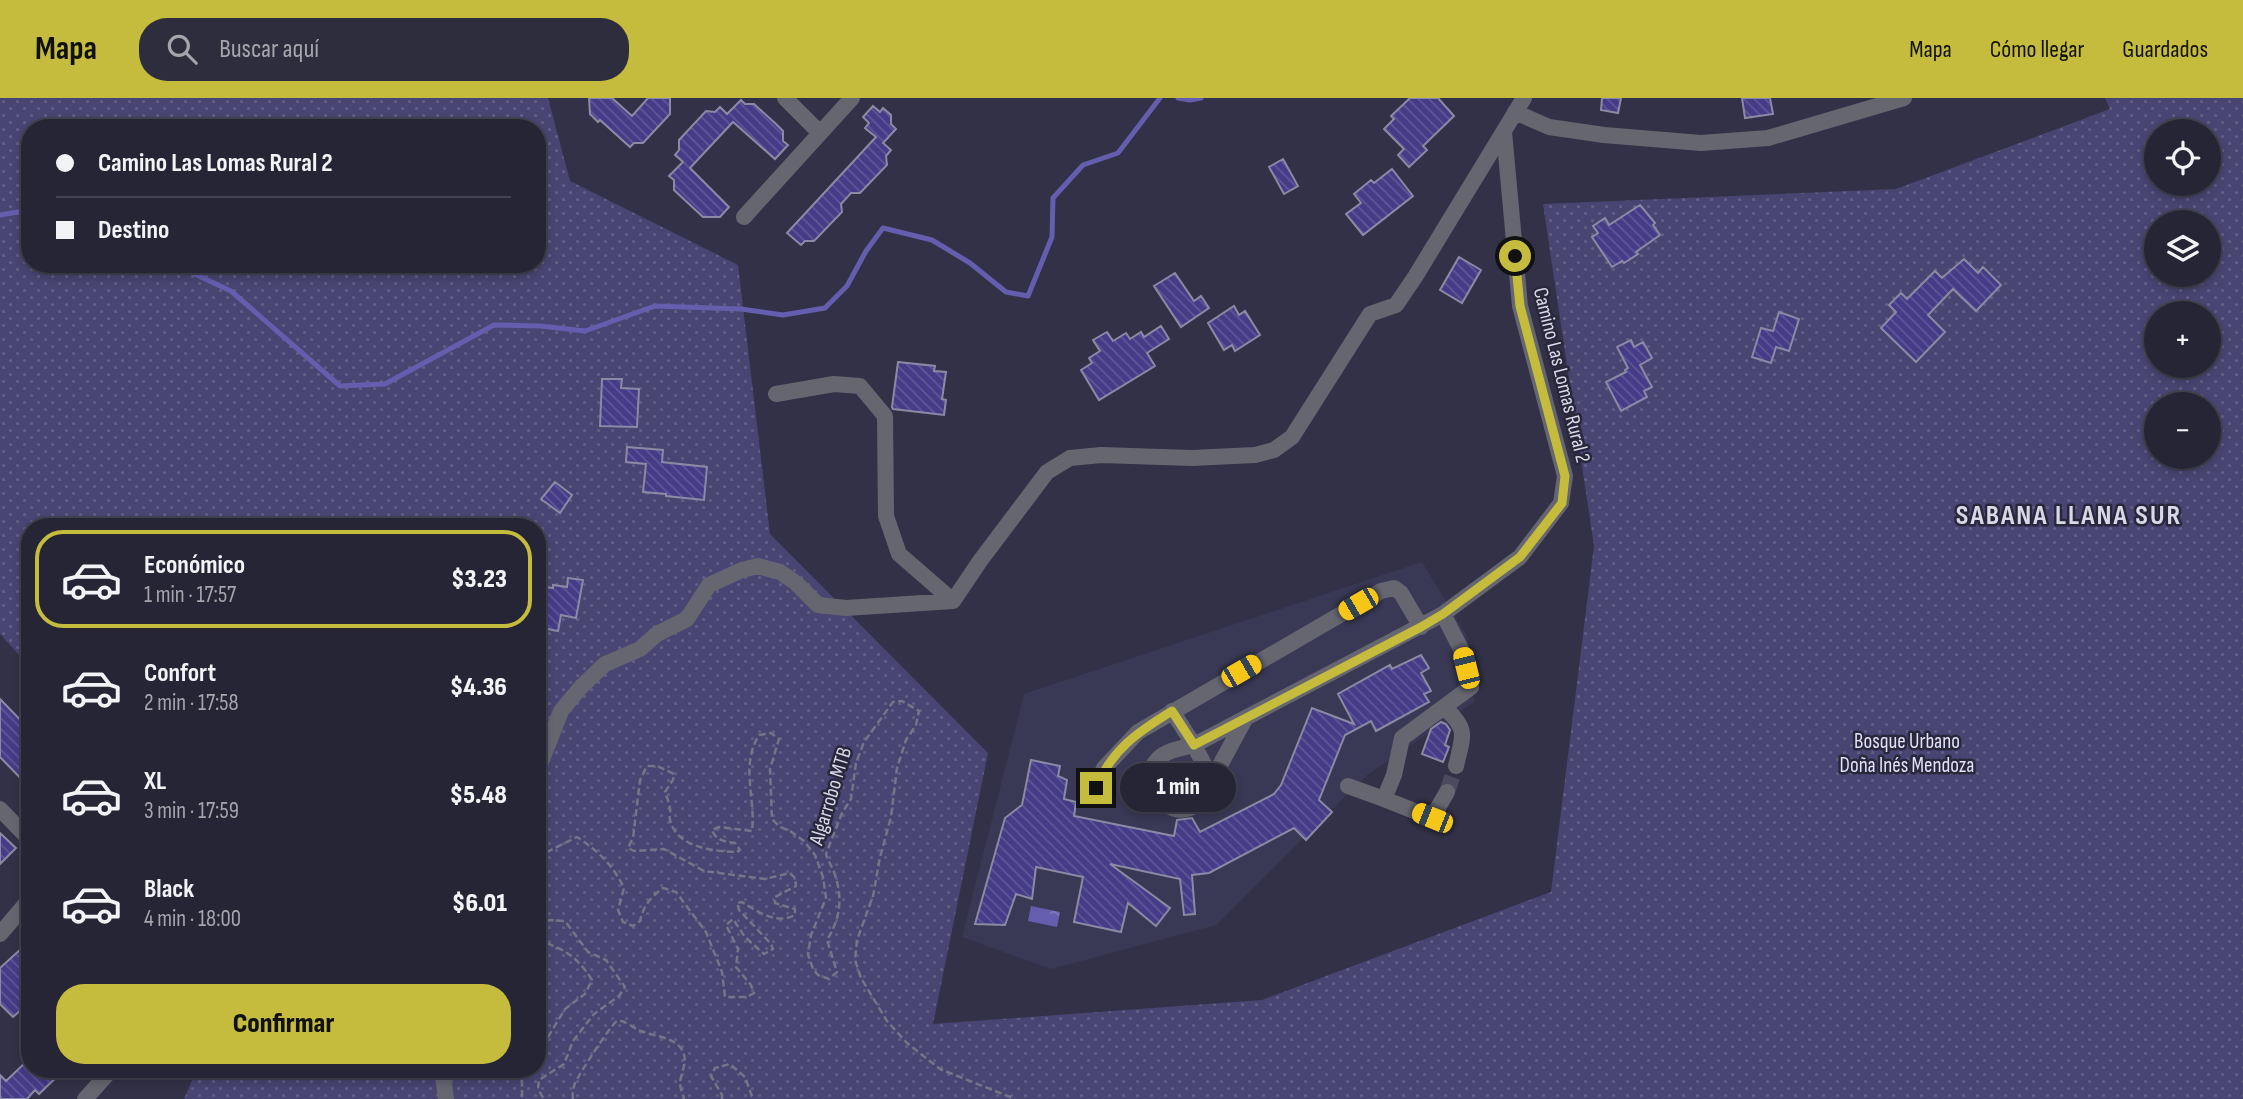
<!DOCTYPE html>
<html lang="es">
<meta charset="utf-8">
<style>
body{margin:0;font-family:"Sofia Sans Condensed",sans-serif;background:#2e2d3d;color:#f1f3f6;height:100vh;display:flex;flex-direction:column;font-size:26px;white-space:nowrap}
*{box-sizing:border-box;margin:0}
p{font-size:23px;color:#a4a5ad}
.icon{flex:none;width:38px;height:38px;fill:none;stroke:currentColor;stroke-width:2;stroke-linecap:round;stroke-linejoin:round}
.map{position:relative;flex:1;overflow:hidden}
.drawer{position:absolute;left:21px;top:420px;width:525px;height:560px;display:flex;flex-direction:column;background:#262535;border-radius:28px;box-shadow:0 4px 10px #0003,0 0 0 2px #424250}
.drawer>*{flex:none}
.hud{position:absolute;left:21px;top:21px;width:525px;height:154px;border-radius:28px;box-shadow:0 4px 10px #0003,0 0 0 2px #424250;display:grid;align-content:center;height:154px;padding:0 35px;background:#262535}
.fabs{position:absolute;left:2144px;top:21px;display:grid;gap:14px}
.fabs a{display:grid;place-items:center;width:77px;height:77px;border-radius:50%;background:#262535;box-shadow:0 4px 10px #0003,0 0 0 2px #424250;font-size:35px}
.end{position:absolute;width:32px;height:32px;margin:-16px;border:9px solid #c5bc3d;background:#111;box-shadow:0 0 0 4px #111}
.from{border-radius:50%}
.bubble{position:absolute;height:49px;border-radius:24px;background:#262535;box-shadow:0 4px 10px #0003,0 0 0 2px #424250;font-size:23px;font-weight:800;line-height:49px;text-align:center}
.car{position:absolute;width:21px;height:42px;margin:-21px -10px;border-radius:9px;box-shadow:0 0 5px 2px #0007;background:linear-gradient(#f5c518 24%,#345 0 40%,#f5c518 0 76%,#345 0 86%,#f5c518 0)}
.hud b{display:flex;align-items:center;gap:24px;height:66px;font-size:26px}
.hud b+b{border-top:2px solid #424250}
.hud i{width:18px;height:18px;background:#f1f3f6}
ul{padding:12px 0 0;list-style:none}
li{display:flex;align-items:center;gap:21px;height:98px;margin:0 14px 10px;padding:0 21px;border:4px solid transparent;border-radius:28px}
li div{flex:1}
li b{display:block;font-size:26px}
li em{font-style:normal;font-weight:800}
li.active{border-color:#c5bc3d}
li>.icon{width:63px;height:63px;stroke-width:1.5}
.primary-button{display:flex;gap:14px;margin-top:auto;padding:14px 35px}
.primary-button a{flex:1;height:80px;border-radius:28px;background:#c5bc3d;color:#111;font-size:28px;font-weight:800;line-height:80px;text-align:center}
header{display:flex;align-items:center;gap:42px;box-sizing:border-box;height:98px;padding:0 35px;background:#c5bc3d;color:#111}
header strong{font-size:33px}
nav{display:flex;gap:38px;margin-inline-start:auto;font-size:24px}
.search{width:490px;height:63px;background:#2e2d3d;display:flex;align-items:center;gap:18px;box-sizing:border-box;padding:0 24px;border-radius:28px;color:#a4a5ad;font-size:26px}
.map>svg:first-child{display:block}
.built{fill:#3a3955}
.park{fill:url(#park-dots);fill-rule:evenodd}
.water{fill:url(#water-ripples)}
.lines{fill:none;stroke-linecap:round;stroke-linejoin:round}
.stream{stroke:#655eae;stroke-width:5}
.building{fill:url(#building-back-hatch);stroke:#8a8aa4;stroke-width:2}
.minor-tunnel{stroke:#4b4a5f;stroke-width:16;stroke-dasharray:16 8;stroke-linecap:butt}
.path{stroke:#757488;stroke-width:2.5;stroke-dasharray:7 3.5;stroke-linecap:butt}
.minor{stroke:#666671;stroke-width:16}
.route{stroke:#c5bc3d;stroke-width:9}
.labels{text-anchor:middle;stroke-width:5;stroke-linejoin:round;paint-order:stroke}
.street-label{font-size:21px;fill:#d8d8e7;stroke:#28273c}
.park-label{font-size:21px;fill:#e1e1f8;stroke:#28273c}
.district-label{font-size:28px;font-weight:bold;letter-spacing:2px;fill:#d8d8e7;stroke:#28273c}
</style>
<header>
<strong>Mapa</strong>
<div class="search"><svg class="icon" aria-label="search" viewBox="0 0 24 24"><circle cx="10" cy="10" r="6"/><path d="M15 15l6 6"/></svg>Buscar aquí</div>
<nav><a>Mapa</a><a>Cómo llegar</a><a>Guardados</a></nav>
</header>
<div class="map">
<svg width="2243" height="1001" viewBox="0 0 2243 1001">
<defs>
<pattern id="park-dots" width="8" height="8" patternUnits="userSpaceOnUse" patternTransform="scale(1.75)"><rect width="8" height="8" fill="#484572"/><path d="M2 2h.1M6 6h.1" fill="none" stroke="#625f86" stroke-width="1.8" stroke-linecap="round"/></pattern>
<pattern id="water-ripples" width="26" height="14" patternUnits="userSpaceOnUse" patternTransform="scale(1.75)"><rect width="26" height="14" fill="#655eae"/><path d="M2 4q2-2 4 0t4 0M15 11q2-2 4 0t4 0" fill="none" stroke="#817cbd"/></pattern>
<pattern id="building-back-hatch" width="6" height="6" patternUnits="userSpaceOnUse" patternTransform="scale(1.75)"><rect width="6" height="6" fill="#453b87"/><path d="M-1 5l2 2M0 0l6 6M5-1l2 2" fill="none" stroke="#5f5798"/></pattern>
</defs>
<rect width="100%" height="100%" fill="#323147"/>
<!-- built -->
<path class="built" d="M1422 464 1467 538 1474 604 1367 677 1216 827 1051 871 962 839 1024 596Z"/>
<!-- park -->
<path class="park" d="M0 0H548L570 83 738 167 770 436 988 655 933 926 1262 902 1551 794 1594 448 1543 106 1896 91 2110 11 2105 0H2243V1001H184L197 971H537V429H30V569L0 536ZM30 30H537V166H30ZM2156 33H2208V86H2156ZM2156 124H2208V177H2156ZM2156 215H2208V268H2156ZM2156 306H2208V359H2156Z"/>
<!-- water -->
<path class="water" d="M1031 808 1060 814 1057 829 1028 823Z"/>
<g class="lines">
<!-- stream -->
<path class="stream" d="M1178 0 1190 2 1201 0
M0 117 30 112
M173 166 231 193 340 288 385 286 494 227 540 228 585 233 655 208 741 211 783 217 825 210 847 188 866 153 883 130 932 142 970 165 1006 194 1028 198 1052 139 1053 100 1083 67 1118 55 1160 0"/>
</g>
<!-- building -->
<path class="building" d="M589 0H612L632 18 648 0H670V16L643 45H634L630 49 600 22 598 24 590 16Z
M1410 0H1438L1454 18 1423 48 1427 52 1409 69 1398 57 1404 51 1384 31 1394 21 1391 18Z
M1602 0H1621L1618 15 1601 12Z
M1742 0H1770L1773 16 1745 20Z
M741 2 745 6H754L776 26 783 33V43L788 47 775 61 733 24 690 70 729 109 720 119H703L674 92V82L669 78 683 64 675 57 679 52V42L706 13 715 14 720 9 727 16Z
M873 8 880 14 883 10 891 17V26L896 31 883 45 891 52 886 58 887 67 860 95H851L841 106 842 114 814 143H805L801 147 787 135 876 39 865 30 869 25 863 19Z
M1283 61 1298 88 1284 96 1269 69Z
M1392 71 1413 98 1363 137 1346 116 1361 105 1354 96 1371 82 1374 85Z
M1640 107 1655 125 1653 127 1660 137 1636 154 1638 156 1624 165 1622 163 1612 169 1592 139 1598 135 1593 128 1605 120 1609 127Z
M1459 159 1481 172 1462 205 1440 192Z
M1964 161 1978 175 1983 169 2001 187 1976 213 1953 191 1928 217 1945 234 1916 264 1881 230 1896 214 1889 207 1901 195 1907 201 1935 173 1942 180Z
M1175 175 1194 203 1201 198 1209 210 1181 229 1154 188Z
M1234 208 1239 217 1245 213 1260 237 1235 253 1232 247 1224 252 1208 225Z
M1779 214 1799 221 1789 253 1776 249 1771 265 1752 259 1761 230 1773 233Z
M1161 228 1169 241 1147 255 1155 268 1099 302 1081 272 1092 265 1089 260 1100 253 1093 242 1107 234 1113 243 1126 235 1130 241 1141 234 1144 239Z
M1631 242 1634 249 1643 244 1652 260 1640 267 1652 289 1644 293 1647 299 1621 313 1606 284 1626 274 1625 272 1628 270 1617 249Z
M898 264 935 268 934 273 946 274 942 301 946 302 944 317 893 311 892 309Z
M602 281H622L621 290 639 291 637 329 600 328Z
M627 349 663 352 662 364 707 369 704 402 666 398V396L643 394 646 366 626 364Z
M555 384 572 397 560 415 541 401Z
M568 480 583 482 576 520 561 517 558 533 537 529V488L553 490V487L567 489Z
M1421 557 1429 570 1421 575 1431 593 1424 596 1429 604 1376 633 1371 623 1345 637 1319 702 1332 714 1306 742 1294 730 1209 775 1192 777 1195 816 1184 817 1180 781 1110 766 1170 810 1156 828 1128 805 1121 834 1074 824 1083 779 1036 769 1032 801 1016 796 1005 827 975 826 1005 720 1022 707 1031 662 1060 668 1058 678 1067 682 1064 701 1076 704 1074 718 1174 738 1177 722 1192 720 1200 734 1274 696 1281 687 1312 610 1354 626 1338 596 1390 567 1392 571Z
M0 601 30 632V690L0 659Z
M1441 624 1446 626 1450 632 1445 647 1449 649 1443 664 1422 656 1431 631Z
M0 735 16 750 0 766Z
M22 850 30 859V904L13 919 0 906V870Z
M30 960V971H65L39 996 35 992 27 1001H0V977L6 983Z"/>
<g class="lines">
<!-- minor-tunnel -->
<path class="minor-tunnel" d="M1447 694 1456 668"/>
<!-- path -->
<path class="path" d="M537 759 577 739C598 753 613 767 624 790L618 812 623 824 633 828 640 823C643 808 651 799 663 790L676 794 706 834 722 874 725 899H747L754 895 751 887 736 869 738 851 726 827 733 821 745 839 764 856 773 851 771 846 739 812 737 805 742 804C758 814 777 827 795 817V811L775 805V799L796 788 795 780 790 775 765 781 704 773 664 751 634 753 628 750 633 740 640 682 647 668H657L674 676 673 682 665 694C667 699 669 705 670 710 671 714 669 718 670 722 677 750 713 753 737 754L740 752 735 745C724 743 716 743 712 732L719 729 752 733C756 700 740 668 759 637L771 635 779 641 770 671 772 721 780 729 790 733 804 743 815 757 823 779 826 800 811 837 808 856 813 871 818 877 829 881 837 874 827 842C840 821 843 801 835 777 833 769 828 764 826 756L842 715 851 701 856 665 864 644 893 604 902 603 919 613 916 627 906 642 897 670 891 719 880 759 873 798 857 842 855 862 861 880 887 923 907 945 940 971 1015 1001
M537 827 550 822 565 823 588 854 606 862 625 889 619 898 594 916 573 943 564 966 539 982 538 991 544 1001
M537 842C563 850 577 858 592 882L585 896 565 911 548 939 537 951
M522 971V1001
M573 1001C572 996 573 991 575 985 578 978 612 925 617 923 624 921 634 931 641 933 653 938 672 939 680 949 690 961 681 973 680 985 680 990 683 996 684 1001
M722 1001V997L711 978 715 970 730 966 745 979 753 1001"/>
<!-- minor -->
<path class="minor" d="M785 0 820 35
M1515 14 1549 29 1604 37 1701 45 1768 40 1904 0
M744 119 852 0
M776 296 834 286 860 288 885 318 886 418 899 456 953 503
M953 503 980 463 1047 374 1070 360 1101 357 1192 360 1255 357 1274 352 1292 339 1370 216 1396 207 1415 179 1524 0
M1444 609C1469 632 1463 637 1456 668
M1172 613 1194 647 1212 682C1190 746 1130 691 1158 661 1167 652 1182 650 1194 647L1443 516 1520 459 1561 405 1565 378 1520 208 1504 34
M537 674 561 613 581 589 605 566 640 551 657 536 687 521 709 487 742 472 758 468 780 474 796 485 818 507 846 510 953 503
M1212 682 1245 621
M1348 688 1384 701 1394 677 1402 640 1471 589 1461 551 1443 516
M1096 690 1104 670 1138 634 1381 493 1394 490 1401 495 1421 529
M1384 701 1432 720 1447 694
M0 711 30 742
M0 836 30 801
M442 971 446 1001
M85 1001 112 971"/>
</g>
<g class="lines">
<!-- route -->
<path class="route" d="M1096 690C1112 651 1138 634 1172 613L1194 647 1421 529 1443 516 1520 459 1562 405 1565 378 1520 208 1515 158"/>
</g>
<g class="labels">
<!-- street labels -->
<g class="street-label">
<text transform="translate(1562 277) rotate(76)" y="7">Camino Las Lomas Rural 2</text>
<text transform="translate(830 698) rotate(-73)" y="7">Algarrobo MTB</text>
</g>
<!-- park labels -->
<g class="park-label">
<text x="1907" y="650">Bosque Urbano<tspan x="1907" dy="24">Doña Inés Mendoza</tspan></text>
</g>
<!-- district labels -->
<g class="district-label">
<text x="2069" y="426">SABANA LLANA SUR</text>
</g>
</g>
</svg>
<div class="fabs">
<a><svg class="icon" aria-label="locate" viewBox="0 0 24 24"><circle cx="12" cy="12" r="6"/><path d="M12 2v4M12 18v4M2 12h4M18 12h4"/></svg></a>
<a><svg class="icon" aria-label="layers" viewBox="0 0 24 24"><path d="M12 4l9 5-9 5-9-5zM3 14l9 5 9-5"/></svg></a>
<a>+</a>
<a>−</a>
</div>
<i class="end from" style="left:1515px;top:158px"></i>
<i class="end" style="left:1096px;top:690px"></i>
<div class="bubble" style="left:1120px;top:665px;width:116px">1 min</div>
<i class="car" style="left:1358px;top:506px;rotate:240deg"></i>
<i class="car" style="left:1466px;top:570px;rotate:346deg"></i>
<i class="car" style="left:1241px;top:573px;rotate:60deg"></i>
<i class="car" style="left:1432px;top:720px;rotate:292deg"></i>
<div class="hud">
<b><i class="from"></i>Camino Las Lomas Rural 2</b>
<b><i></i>Destino</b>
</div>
<section class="drawer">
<ul>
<li class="active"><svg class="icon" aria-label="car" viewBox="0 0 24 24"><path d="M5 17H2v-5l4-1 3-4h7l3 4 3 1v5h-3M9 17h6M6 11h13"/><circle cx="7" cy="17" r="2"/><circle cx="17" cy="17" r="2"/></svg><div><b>Económico</b><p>1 min · 17:57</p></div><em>$3.23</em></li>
<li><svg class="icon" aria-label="car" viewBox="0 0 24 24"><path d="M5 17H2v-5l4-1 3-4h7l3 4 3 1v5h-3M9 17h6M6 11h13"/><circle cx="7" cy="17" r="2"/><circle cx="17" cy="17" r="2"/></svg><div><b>Confort</b><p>2 min · 17:58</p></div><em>$4.36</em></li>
<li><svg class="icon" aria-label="car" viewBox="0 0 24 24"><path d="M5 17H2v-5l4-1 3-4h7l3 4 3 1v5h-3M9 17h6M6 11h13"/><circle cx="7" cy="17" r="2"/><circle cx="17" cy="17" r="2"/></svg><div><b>XL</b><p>3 min · 17:59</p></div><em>$5.48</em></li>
<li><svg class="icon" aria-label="car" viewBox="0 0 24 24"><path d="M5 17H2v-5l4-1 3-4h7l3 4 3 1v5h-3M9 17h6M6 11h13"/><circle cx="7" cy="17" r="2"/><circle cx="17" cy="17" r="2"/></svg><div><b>Black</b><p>4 min · 18:00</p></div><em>$6.01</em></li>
</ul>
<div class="primary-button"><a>Confirmar</a></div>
</section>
</div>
